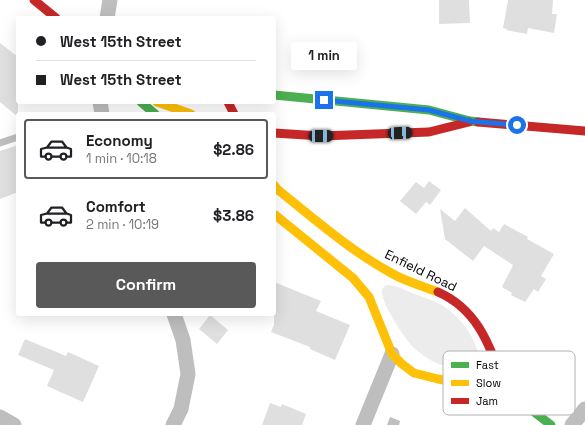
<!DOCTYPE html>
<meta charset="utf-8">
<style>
body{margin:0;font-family:"Space Grotesk",sans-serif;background:#f6f6f6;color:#202124;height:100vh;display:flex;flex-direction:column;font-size:15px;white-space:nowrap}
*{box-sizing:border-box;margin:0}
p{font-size:13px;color:#757577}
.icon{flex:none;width:22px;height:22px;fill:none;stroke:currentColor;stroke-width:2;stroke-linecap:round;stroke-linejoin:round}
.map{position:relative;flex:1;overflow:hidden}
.details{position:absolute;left:16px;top:112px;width:260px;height:204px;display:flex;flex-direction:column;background:#fff;border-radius:4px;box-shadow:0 4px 16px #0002}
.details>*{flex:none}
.banner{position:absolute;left:16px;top:16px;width:260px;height:88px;border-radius:4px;box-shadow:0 4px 16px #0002;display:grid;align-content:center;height:88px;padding:0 20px;background:#fff}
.end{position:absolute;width:18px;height:18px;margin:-9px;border:5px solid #1a73e8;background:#fff;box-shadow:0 0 0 2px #fff}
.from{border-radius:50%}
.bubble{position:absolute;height:28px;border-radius:4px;background:#fff;box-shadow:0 4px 16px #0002;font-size:13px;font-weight:700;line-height:28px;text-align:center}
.car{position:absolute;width:12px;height:24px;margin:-12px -6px;border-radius:5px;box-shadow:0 0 3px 1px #0007;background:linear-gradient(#222 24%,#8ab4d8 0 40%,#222 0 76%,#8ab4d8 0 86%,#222 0)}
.banner b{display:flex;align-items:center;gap:14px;height:38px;font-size:15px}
.banner b+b{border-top:1px solid #e0e0e0}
.banner i{width:10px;height:10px;background:#202124}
ul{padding:7px 0 0;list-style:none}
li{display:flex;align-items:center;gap:12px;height:60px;margin:0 8px 6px;padding:0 12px;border:2px solid transparent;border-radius:4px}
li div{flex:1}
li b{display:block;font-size:15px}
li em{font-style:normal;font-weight:700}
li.selected{border-color:#595959}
li>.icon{width:36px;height:36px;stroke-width:1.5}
.cta{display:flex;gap:8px;margin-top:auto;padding:8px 20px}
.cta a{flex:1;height:46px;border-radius:4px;background:#595959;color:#fff;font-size:16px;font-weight:700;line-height:46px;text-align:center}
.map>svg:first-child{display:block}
.green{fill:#ececec}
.water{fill:#bfbfbf}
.building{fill:#dfdfdf}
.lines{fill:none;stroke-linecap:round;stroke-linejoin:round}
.lane{stroke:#bebebe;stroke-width:7}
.street{stroke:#bebebe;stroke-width:15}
.fast{stroke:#4caf50;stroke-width:9}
.slow{stroke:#ffc107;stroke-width:9}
.jam{stroke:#c62828;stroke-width:9}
.route{stroke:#1a73e8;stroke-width:5}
.labels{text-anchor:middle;stroke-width:3.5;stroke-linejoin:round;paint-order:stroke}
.street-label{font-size:13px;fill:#000;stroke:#fff}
.key{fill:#fff;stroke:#b2b2b2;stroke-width:1}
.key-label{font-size:11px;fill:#000}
</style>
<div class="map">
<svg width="585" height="425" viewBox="0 0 585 425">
<rect width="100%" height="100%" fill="#fff"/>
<!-- green -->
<path class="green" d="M386 285C396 285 405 290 415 294 423 297 432 300 440 304 460 315 479 341 480 364 474 372 466 371 458 369 445 367 434 363 424 356 420 353 415 349 412 346 404 337 380 302 382 290 383 287 384 287 386 285Z"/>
<!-- water -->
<path class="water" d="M390 417 400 421 399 425H387Z"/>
<!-- building -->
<path class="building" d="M439 0H469L470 23 439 24Z
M508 0H553L552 14H557L554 33 528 28 527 34 506 30 507 29 503 28Z
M0 43 18 57V117L0 102Z
M18 145V192L0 199V151Z
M429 181 441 190 430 205 426 202 416 214 400 201 416 182 424 188Z
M465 208 491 231 493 228 499 232 504 224 528 237 527 239 554 254 541 276 546 279 538 292 534 289 525 302 511 295 512 293 502 287 513 265 484 246 473 261 445 239 440 209 455 221Z
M274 282 321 301 316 311 350 325 335 360 310 349V347L271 332 274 325Z
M210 315 228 330 217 344 199 329Z
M25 339 66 356 68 352 99 366 83 402 47 386 54 370 18 355Z
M270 403 281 407 282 404 306 414 302 425H262Z"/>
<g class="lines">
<!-- lane -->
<path class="lane" d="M0 143 18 137"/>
<!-- street -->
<path class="street" d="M107 18 110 0
M100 102 102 114
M0 417 14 425
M173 425 181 409 188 374 183 340 174 314
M363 425 392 354
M572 425 585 409"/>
<!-- fast -->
<path class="fast" d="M274 95 429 110 470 121 478 122
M141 102 155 114
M500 390 507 391 551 425"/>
<!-- slow -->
<path class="slow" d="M157 102 191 114
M274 185 277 189C313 218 352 252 393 274 407 282 423 286 438 292
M274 214 353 278 369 297 392 354 402 364 414 373 438 379 500 390"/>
<!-- jam -->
<path class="jam" d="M34 0 56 18
M228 102 234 114
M478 122 585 131
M274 133 321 136 429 132 469 122
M438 292C481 311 491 351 507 391"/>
</g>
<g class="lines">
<!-- route -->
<path class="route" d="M324 100 429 110 470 121 517 125"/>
</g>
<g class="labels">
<!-- street labels -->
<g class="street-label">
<text transform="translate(421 270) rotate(26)" y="5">Enfield Road</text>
</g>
</g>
<!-- legend -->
<rect x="443" y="351" width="132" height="64" rx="6" class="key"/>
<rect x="451" y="362" width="18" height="6" fill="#4caf50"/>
<rect x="451" y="380" width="18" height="6" fill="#ffc107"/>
<rect x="451" y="398" width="18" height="6" fill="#c62828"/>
<g class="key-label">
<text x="476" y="369">Fast</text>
<text x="476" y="387">Slow</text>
<text x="476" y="405">Jam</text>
</g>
</svg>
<i class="end from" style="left:517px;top:125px"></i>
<i class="end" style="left:324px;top:100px"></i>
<div class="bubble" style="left:291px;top:42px;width:66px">1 min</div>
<i class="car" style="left:400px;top:133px;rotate:88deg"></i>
<i class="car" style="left:321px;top:136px;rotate:89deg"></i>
<div class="banner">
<b><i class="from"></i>West 15th Street</b>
<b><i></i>West 15th Street</b>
</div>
<section class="details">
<ul>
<li class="selected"><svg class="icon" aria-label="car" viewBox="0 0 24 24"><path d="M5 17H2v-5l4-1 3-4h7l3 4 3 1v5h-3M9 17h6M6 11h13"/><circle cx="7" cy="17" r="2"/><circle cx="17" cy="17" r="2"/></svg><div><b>Economy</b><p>1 min · 10:18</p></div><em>$2.86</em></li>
<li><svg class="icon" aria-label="car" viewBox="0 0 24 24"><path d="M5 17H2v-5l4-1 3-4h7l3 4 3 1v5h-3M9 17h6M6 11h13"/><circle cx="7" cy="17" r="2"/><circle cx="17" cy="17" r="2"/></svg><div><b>Comfort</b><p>2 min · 10:19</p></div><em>$3.86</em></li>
</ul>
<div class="cta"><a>Confirm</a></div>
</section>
</div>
